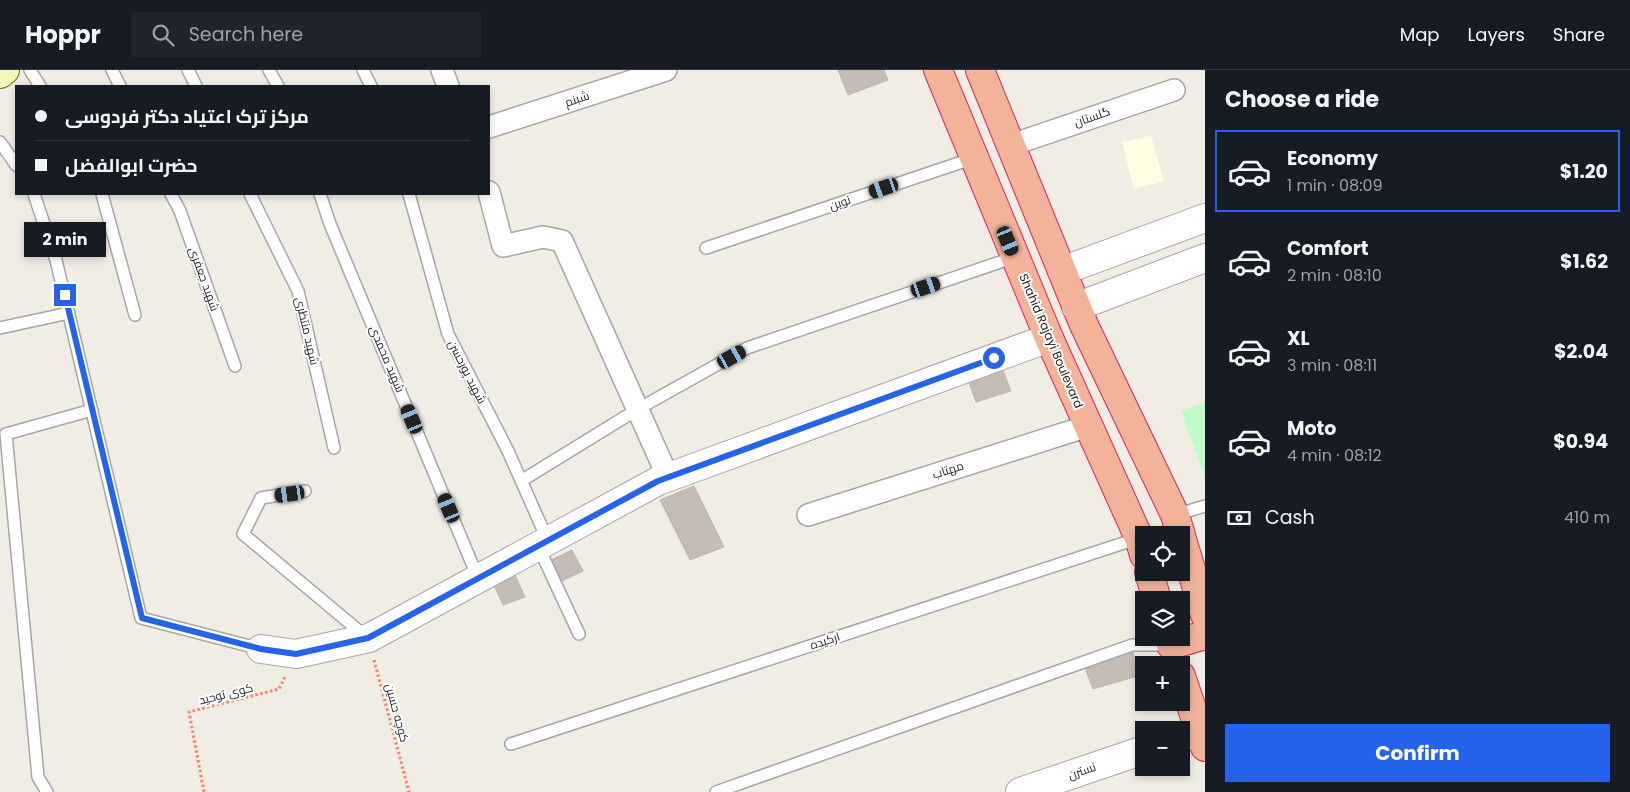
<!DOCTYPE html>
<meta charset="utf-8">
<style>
body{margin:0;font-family:Poppins,Cairo,sans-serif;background:#20242c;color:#f1f3f6;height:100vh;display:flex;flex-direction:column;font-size:19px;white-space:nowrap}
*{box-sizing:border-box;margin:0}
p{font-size:16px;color:#9ea1a6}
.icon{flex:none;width:28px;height:28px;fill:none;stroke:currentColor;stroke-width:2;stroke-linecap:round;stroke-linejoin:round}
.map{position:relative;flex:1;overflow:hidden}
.panel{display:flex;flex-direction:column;background:#171b24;width:425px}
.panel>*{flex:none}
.hud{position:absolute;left:15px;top:15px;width:475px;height:110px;border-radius:0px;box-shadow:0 2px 8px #0003;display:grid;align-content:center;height:110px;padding:0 20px;background:#171b24}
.buttons{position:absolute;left:1135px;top:456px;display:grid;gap:10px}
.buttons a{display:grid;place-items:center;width:55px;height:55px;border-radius:0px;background:#171b24;box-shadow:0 2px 8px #0003;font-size:25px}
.end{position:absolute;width:22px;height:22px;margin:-11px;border:6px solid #2563eb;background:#fff;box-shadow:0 0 0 2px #fff}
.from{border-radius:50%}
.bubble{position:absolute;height:35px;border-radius:0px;background:#171b24;box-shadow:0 2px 8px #0003;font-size:16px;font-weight:700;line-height:35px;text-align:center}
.car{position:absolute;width:15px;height:30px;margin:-15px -8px;border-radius:6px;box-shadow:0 0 4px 1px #0007;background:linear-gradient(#222 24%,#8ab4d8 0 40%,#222 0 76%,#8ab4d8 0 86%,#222 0)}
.hud b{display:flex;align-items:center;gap:18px;height:48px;font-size:19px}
.hud b+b{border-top:1px solid #363941}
.hud i{width:12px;height:12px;background:#f1f3f6}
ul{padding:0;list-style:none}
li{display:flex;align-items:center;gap:15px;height:82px;margin:0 10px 8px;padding:0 10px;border:2px solid transparent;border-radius:0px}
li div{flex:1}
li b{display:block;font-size:19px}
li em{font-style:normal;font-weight:700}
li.current{border-color:#2563eb}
li>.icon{width:45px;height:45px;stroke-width:1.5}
h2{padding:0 20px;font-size:22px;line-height:60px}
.pay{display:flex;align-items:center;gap:12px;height:55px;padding:0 20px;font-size:19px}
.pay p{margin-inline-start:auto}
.action{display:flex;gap:10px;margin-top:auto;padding:10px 20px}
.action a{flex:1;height:58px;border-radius:0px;background:#2563eb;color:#fff;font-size:20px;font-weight:700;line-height:58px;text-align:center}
header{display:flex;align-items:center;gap:30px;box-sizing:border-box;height:70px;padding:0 25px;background:#171b24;border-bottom:1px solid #363941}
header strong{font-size:24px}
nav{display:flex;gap:28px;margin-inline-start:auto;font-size:18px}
.search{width:350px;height:45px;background:#20242c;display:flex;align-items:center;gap:12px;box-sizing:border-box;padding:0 18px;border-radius:0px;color:#9ea1a6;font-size:19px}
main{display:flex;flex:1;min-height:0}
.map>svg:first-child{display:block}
.education{fill:#fdffe0}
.park{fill:#c2faca}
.building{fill:#c5bcb5;stroke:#c2b5a7}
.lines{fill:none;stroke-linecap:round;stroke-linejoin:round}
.service-casing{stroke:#a6a6a6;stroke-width:14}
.minor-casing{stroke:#a6a6a6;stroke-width:24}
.tertiary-casing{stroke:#a6a6a6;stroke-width:30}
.secondary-casing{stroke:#657903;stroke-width:30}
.trunk-casing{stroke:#de2357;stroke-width:30}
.path{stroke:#fc836b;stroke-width:3;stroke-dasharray:2.5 2.5;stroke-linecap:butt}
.service{stroke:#fff;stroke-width:11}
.minor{stroke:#fff;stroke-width:21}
.tertiary{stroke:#fff;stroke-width:28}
.secondary{stroke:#f3fab9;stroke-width:28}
.trunk{stroke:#f2b39a;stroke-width:28}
.route{stroke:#2563eb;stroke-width:6}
.labels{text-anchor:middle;stroke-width:4;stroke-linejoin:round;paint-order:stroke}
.street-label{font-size:12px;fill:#1f1f1f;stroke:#fff}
</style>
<header>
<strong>Hoppr</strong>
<div class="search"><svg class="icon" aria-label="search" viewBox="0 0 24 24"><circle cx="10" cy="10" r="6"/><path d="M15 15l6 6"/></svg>Search here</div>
<nav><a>Map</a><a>Layers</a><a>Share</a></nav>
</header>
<main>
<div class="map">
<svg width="1205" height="722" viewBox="0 0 1205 722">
<rect width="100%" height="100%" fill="#f0ede5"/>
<!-- education -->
<path class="education" d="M1151 66 1164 111 1134 119 1122 72Z"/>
<!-- park -->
<path class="park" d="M1205 332V407L1181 341Z"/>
<!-- building -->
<path class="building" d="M838 0H884L888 10 848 25Z
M1002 298 1011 321 976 332 968 310Z
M694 416 724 477 690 490 660 430Z
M572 480 583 501 560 512 549 491Z
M515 505 525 527 503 535 493 513Z
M1132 580 1141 605 1093 619 1084 595Z"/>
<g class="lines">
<defs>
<path id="service" d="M30 0 40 16
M112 0 120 16
M188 0 196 16
M269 0 278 16
M363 0 371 16
M0 72 16 95
M34 124 56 190 141 548 261 579
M102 124 135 245
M171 124 180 141 235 296
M250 124 298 221 334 378
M320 124 330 154 478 508
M409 124 448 264 508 381 548 471
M706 178 974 88
M0 258 69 243
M521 411 638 339 747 278 1015 187
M305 421 261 428 243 464 365 566
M1175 445 1205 436
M538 476 579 564
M511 674 1139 468
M47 722 38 707 6 364 92 340
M716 722 1132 575H1171"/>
<path id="minor" d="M442 0 448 16
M489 57 666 0
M1011 75 1174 20
M489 122 503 176 543 167 562 171 668 407
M808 445 1088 356"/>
<path id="tertiary" d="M1062 201 1205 148
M1076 237 1205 188
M261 579 296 584 369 568 658 411 1049 268
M1181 668 1200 662
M1020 722 1144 680"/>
<path id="secondary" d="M0 4 5 0"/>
<path id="trunk" d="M938 0 1049 268 1139 468 1144 485
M980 0 1084 255 1175 445 1181 465
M1181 466 1205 545
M1149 502 1157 530
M1171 575 1205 565
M1181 606 1205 677"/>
</defs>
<!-- service casing -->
<use href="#service" class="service-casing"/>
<!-- minor casing -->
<use href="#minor" class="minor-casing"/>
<!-- tertiary casing -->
<use href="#tertiary" class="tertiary-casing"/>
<!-- secondary casing -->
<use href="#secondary" class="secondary-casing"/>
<!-- trunk casing -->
<use href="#trunk" class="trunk-casing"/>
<!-- path -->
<path class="path" d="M374 590 409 722
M204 722 189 642 279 619 286 605"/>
<!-- service -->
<use href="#service" class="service"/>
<!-- minor -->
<use href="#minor" class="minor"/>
<!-- tertiary -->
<use href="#tertiary" class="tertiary"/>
<!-- secondary -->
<use href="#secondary" class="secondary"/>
<!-- trunk -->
<use href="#trunk" class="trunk"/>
</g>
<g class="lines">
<!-- route -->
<path class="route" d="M65 225 142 548 261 579 296 584 368 568 658 411 994 288"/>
</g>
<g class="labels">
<!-- street labels -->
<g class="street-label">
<text transform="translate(577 29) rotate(-18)" y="4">شبنم</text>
<text transform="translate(1092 47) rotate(-19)" y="4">گلستان</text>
<text transform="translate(840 133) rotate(-19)" y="4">نوین</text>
<text transform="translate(204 209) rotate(70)" y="4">شهید جعفری</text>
<text transform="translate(307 261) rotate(77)" y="4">شهید منتظری</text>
<text transform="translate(1051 271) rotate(67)" y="4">Shahid Rajayi Boulevard</text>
<text transform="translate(387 289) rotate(67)" y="4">شهید محمدی</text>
<text transform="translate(467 302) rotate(63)" y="4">شهید پورحسن</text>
<text transform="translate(948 400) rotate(-18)" y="4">مهتاب</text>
<text transform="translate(825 571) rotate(-18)" y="4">ارکیده</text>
<text transform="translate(226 624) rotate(-14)" y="4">کوی توحید</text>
<text transform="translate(397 643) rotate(75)" y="4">کوچه حسین</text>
<text transform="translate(1082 701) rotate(-19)" y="4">نسترن</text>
</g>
</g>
</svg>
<div class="buttons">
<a><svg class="icon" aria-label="locate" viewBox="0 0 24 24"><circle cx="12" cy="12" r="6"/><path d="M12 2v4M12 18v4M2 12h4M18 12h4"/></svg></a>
<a><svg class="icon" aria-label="layers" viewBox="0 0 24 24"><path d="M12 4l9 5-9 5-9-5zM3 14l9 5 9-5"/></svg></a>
<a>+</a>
<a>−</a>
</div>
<i class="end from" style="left:994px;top:288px"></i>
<i class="end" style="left:65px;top:225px"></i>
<div class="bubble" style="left:24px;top:152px;width:82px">2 min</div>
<i class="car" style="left:884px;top:118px;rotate:251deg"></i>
<i class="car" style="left:1008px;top:171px;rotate:157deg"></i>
<i class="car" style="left:926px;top:217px;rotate:71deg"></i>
<i class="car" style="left:732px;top:287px;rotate:61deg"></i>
<i class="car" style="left:412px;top:349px;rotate:337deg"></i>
<i class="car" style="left:290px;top:424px;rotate:262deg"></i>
<i class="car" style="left:449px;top:438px;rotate:337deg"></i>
<div class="hud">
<b><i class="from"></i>مرکز ترک اعتیاد دکتر فردوسی</b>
<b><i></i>حضرت ابوالفضل</b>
</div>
</div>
<section class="panel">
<h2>Choose a ride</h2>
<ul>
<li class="current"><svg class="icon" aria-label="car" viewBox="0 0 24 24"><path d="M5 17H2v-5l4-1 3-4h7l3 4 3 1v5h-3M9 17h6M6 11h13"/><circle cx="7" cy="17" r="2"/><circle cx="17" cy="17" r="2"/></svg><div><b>Economy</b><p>1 min · 08:09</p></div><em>$1.20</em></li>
<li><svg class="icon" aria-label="car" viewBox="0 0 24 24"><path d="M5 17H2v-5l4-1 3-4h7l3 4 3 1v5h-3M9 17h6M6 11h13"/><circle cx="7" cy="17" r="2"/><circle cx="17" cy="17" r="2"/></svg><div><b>Comfort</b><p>2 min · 08:10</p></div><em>$1.62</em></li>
<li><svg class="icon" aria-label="car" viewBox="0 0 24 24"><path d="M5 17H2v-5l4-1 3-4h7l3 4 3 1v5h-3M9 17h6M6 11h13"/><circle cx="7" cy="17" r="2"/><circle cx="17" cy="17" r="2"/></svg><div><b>XL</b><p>3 min · 08:11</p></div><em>$2.04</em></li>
<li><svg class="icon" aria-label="car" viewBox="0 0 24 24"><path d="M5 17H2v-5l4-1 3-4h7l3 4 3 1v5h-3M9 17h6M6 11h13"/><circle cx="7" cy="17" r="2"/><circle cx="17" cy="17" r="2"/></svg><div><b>Moto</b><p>4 min · 08:12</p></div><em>$0.94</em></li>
</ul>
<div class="pay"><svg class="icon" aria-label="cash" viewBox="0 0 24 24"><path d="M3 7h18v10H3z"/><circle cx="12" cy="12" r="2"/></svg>Cash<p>410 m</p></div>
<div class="action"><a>Confirm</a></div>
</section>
</main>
